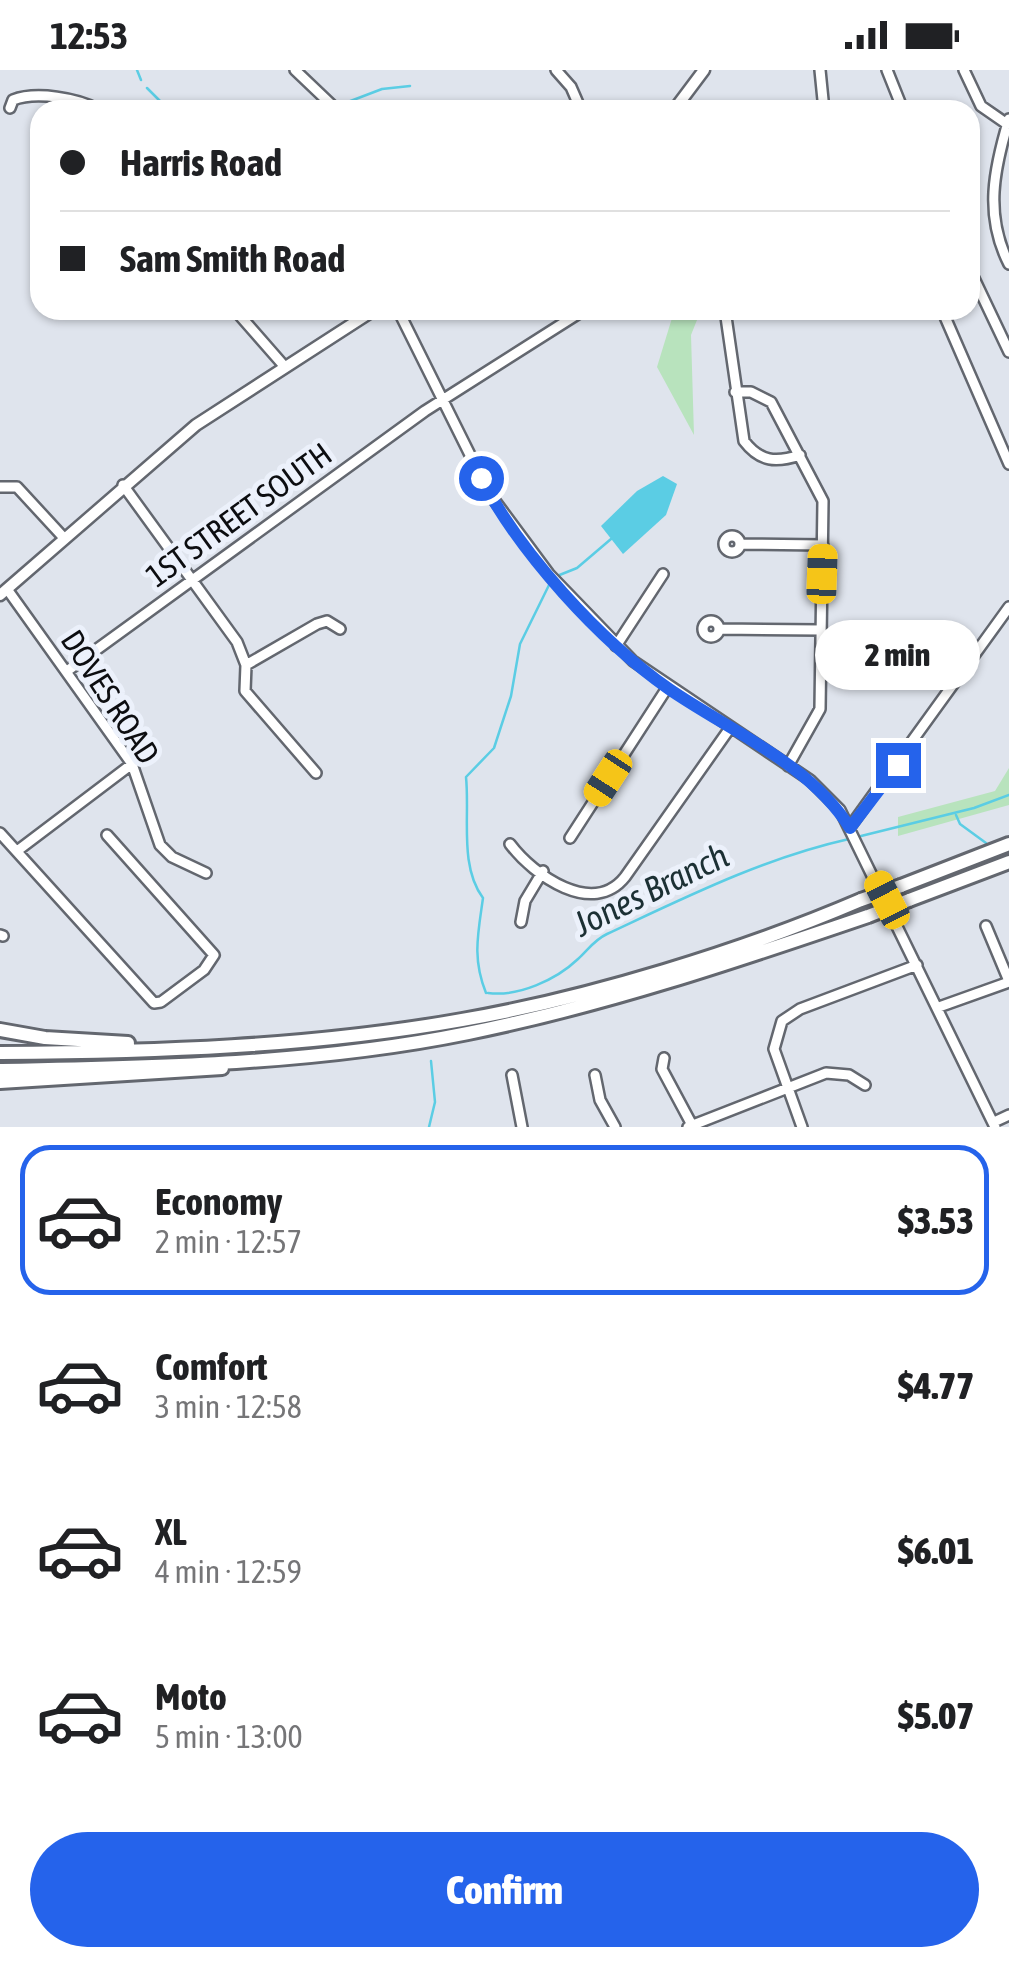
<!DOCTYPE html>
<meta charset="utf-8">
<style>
body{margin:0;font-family:"Asap Condensed",sans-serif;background:#f6f6f6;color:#202124;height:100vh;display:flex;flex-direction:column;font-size:38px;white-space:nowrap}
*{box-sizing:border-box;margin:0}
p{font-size:32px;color:#757577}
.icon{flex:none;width:55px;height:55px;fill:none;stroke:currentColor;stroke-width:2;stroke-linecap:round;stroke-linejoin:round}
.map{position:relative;height:1057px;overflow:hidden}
.side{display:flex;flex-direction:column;background:#fff;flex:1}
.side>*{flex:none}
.banner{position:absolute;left:30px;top:30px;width:950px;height:220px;border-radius:30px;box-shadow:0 2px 8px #0004;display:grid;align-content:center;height:220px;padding:0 30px;background:#fff}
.end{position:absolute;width:45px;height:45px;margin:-22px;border:12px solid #2563eb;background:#fff;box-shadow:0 0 0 5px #fff}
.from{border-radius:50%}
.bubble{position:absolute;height:70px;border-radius:35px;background:#fff;box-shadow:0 2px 8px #0004;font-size:32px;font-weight:800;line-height:70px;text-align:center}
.car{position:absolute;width:30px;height:60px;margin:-30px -15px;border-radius:12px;box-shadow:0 0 8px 2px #0007;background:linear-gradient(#f5c518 24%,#345 0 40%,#f5c518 0 76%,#345 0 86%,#f5c518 0)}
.banner b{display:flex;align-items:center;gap:35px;height:95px;font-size:38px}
.banner b+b{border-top:2px solid #e0e0e0}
.banner i{width:25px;height:25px;background:#202124}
ul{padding:18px 0 0;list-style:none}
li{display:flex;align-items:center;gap:30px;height:150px;margin:0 20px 15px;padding:0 10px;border:5px solid transparent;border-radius:30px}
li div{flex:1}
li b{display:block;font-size:38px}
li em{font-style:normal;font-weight:800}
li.active{border-color:#2563eb}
li>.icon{width:90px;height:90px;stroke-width:1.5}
.primary-button{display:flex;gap:20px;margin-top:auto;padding:20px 30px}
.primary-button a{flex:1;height:115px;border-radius:60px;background:#2563eb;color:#fff;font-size:40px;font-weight:800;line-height:115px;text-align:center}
.status{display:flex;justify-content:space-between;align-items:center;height:70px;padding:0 50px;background:#fff;direction:ltr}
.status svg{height:28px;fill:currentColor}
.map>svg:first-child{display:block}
.green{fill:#b8e3bd}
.water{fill:#5bcde4}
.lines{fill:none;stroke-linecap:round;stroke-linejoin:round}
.stream{stroke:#5bcde4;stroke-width:2.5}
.minor-casing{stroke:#63676f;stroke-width:14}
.major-casing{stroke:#63676f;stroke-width:15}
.highway-casing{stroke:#63676f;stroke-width:18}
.minor{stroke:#fff;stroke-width:9}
.major{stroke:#fff;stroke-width:10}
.highway{stroke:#fff;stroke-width:12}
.highway-bridge-casing{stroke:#63676f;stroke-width:18;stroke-linecap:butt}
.highway-bridge{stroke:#fff;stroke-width:12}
.route{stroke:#2563eb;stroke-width:12}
.labels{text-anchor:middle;stroke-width:10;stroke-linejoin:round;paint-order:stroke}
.street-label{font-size:32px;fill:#0c0d10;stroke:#ecf1fb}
.water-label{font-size:35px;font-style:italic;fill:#1c3034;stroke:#ecf1fb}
</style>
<div class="status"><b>12:53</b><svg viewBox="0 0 49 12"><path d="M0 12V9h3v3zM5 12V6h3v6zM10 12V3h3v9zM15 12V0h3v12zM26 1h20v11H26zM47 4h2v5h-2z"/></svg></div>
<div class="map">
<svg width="1009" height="1057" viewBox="0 0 1009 1057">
<rect width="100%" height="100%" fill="#dfe4ed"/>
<!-- green -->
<path class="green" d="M669 240H701L691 265 694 365 657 297 672 248Z
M1009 698V735L898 766V747L995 721Z"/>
<!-- water -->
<path class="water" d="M663 406 677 414 666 445 623 484 601 456 637 421Z"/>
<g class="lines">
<!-- stream -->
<path class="stream" d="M137 0 141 10
M147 18 169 40
M340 35 382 19 410 16
M557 506 577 498 611 469
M956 745 960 754 986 773
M861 766 974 738 1009 725
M486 923C472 888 478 864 483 828 459 796 470 746 466 707L494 678 511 626 520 574 550 513
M488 923C518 927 556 910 578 889 588 880 594 870 607 864 686 827 764 788 849 769
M429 1057 435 1032 431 991"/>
<defs>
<path id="minor" d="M295 0 337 40
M556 0 571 17 581 40
M820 0 824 40
M887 0 903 40
M964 0 981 36 1007 54
M10 38 13 30C36 21 78 28 99 40
M1009 49C994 99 984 145 1009 194
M970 200 1009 282
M235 240 285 297
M398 240 489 423 549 504 633 591 810 710 840 740 995 1057
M725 240 744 371C760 392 776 393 800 385
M942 240 1009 394
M735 322H751L771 332 823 431 820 639 788 696
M123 415 237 572 246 595 245 621 316 703
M0 417H17L64 468
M724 474a8 8 0 1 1 16 0a8 8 0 1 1-16 0Z
M740 474 823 475
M7 519 132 694 160 775 172 787 206 803
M703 559a8 8 0 1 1 16 0a8 8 0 1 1-16 0Z
M719 559 821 560
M616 576 663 504
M246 595 317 554 327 551 340 559
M67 601 425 341 584 240
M850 757 1009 537
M0 763 154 933 161 932 204 900 214 885 107 765
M570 768 667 618
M510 774C534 806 593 847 625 807L730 658
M17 781 132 694
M521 852 525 831 543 801
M986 856 1009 911
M0 865 3 866
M939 937 1009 912
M664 988 662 999 692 1055
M512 1005 522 1057
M595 1005 600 1030 615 1057
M994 1052 1009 1045
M688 1057 826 1003 849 1005 865 1015
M802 1057 774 979 782 951 800 939 917 895"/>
<path id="major" d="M674 40 704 0
M0 525 196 355 374 240"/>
<path id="highway" d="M901 816 1009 774
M909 830 1009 792
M0 960 45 968 128 973
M0 983C154 982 310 977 462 950 589 928 742 881 861 830
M0 1000C155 997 316 994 468 963 606 935 736 891 868 846
M0 1012 222 998"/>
</defs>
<!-- minor casing -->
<use href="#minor" class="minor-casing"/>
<!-- major casing -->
<use href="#major" class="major-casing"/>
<!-- highway casing -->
<use href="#highway" class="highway-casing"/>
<!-- minor -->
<use href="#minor" class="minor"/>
<!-- major -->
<use href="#major" class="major"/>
<!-- highway -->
<use href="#highway" class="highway"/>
<defs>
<path id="highway-bridge" d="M861 830 901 816
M868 846 909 830"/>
</defs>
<!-- highway-bridge casing -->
<use href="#highway-bridge" class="highway-bridge-casing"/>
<!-- highway-bridge -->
<use href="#highway-bridge" class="highway-bridge"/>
</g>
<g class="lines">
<!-- route -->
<path class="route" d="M481 408C520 483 599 570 669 619 730 661 809 693 850 758L898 695"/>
</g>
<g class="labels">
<!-- street labels -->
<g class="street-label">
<text transform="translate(239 445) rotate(-36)" y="11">1ST STREET SOUTH</text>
<text transform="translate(110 627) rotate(57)" y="11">DOVES ROAD</text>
</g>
<!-- water labels -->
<g class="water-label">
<text transform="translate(651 820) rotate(-26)" y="12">Jones Branch</text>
</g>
</g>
</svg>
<i class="end from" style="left:481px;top:408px"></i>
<i class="end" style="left:898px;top:695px"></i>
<div class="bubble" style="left:815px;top:550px;width:165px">2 min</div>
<i class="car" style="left:822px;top:504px;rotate:2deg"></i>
<i class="car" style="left:608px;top:708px;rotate:213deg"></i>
<i class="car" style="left:887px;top:830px;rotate:333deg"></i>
<div class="banner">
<b><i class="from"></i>Harris Road</b>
<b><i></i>Sam Smith Road</b>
</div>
</div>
<section class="side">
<ul>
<li class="active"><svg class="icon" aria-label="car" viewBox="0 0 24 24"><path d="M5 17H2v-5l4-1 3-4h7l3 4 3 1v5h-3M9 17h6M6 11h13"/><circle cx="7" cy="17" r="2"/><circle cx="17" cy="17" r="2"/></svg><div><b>Economy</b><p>2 min · 12:57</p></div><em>$3.53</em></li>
<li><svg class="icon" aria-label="car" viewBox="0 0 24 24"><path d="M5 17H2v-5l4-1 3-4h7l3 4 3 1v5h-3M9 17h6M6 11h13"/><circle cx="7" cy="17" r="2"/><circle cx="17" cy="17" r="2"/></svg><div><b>Comfort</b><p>3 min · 12:58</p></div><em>$4.77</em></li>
<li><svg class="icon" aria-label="car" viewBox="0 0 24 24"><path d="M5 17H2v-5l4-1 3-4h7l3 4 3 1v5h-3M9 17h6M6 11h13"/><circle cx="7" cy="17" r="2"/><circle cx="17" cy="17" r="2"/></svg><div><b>XL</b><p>4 min · 12:59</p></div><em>$6.01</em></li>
<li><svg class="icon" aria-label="car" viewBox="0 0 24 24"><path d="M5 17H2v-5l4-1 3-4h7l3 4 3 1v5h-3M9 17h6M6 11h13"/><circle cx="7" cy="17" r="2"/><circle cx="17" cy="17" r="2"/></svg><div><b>Moto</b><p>5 min · 13:00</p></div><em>$5.07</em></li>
</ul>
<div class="primary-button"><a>Confirm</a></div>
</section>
